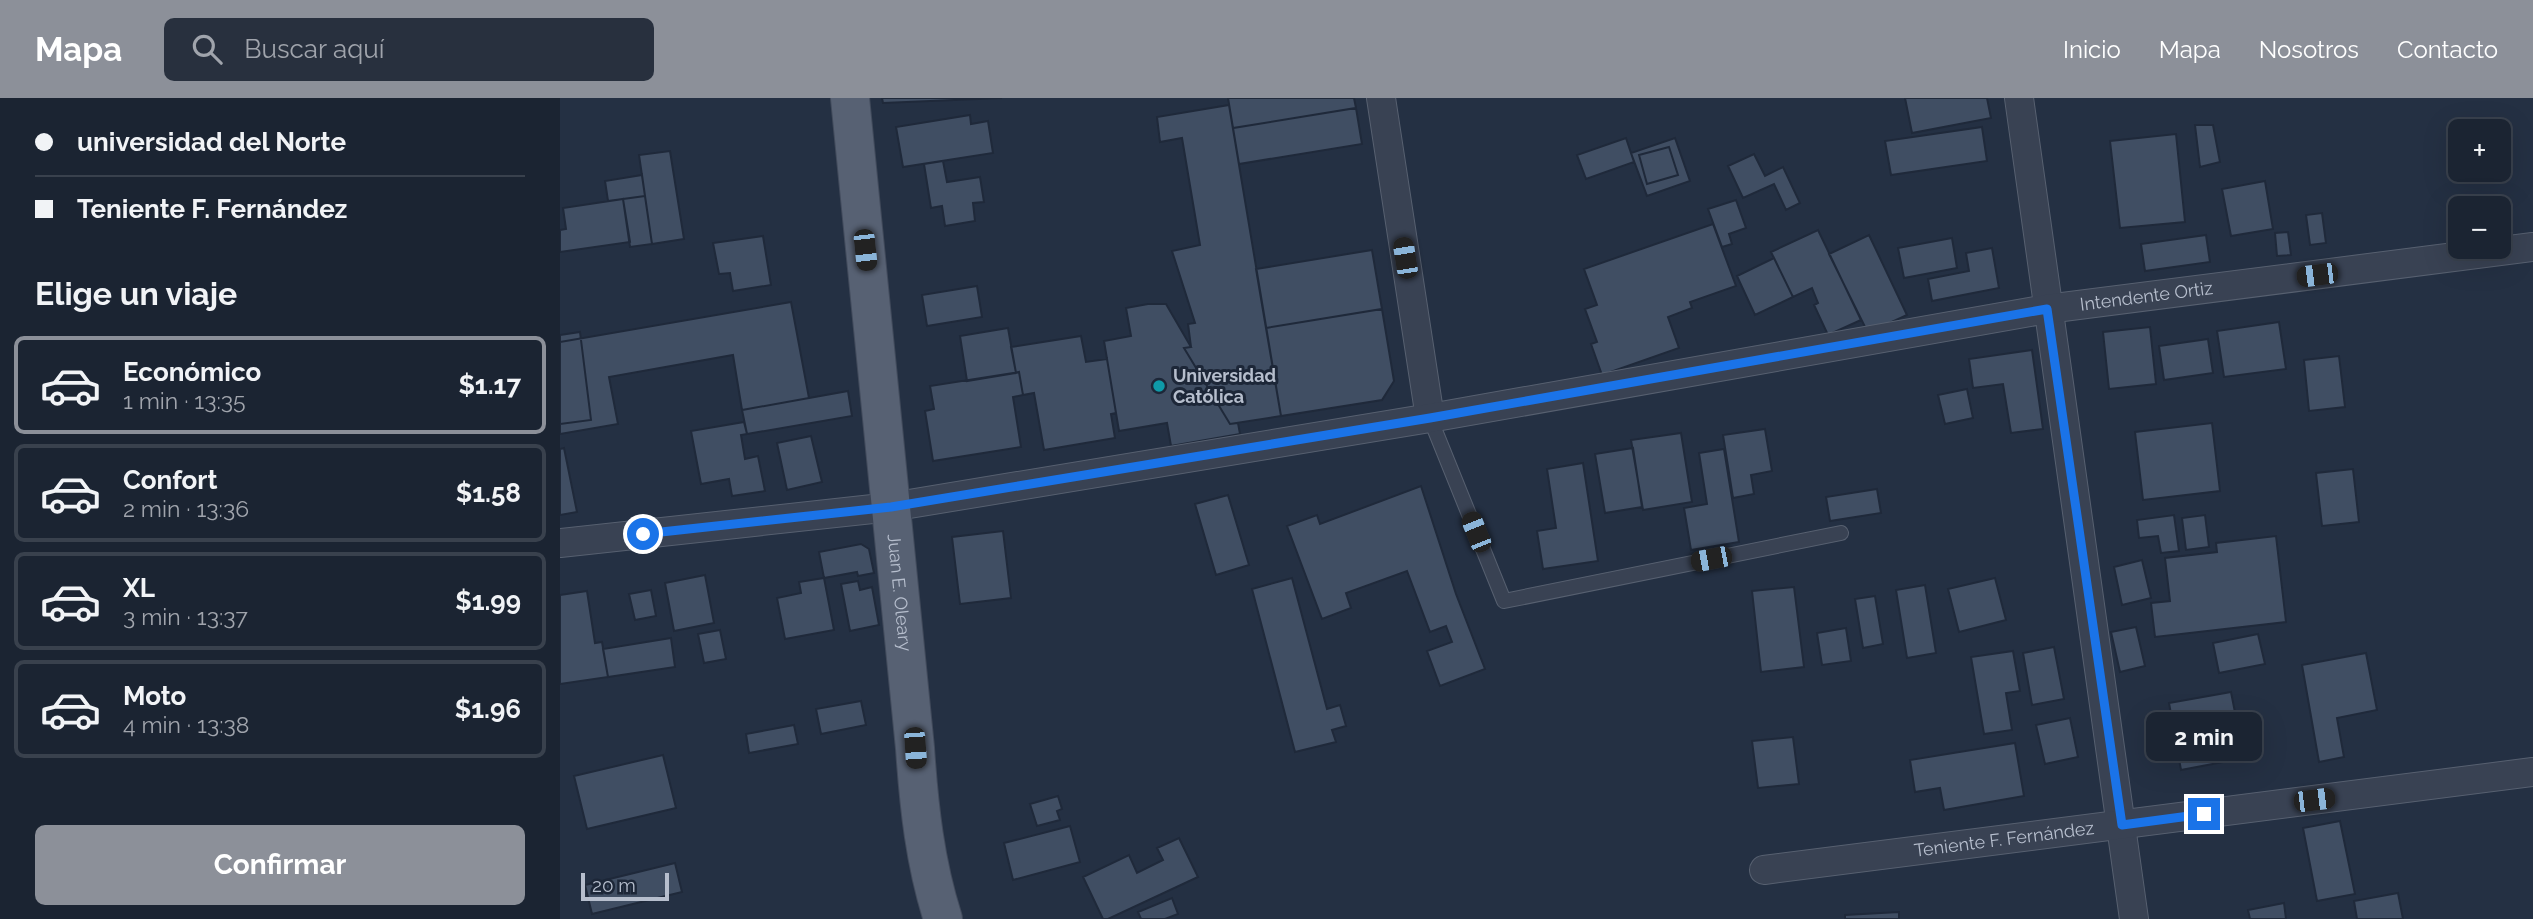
<!DOCTYPE html>
<html lang="es">
<meta charset="utf-8">
<style>
body{margin:0;font-family:Raleway,sans-serif;background:#28303e;color:#f1f3f6;height:100vh;display:flex;flex-direction:column;font-size:26px;white-space:nowrap}
*{box-sizing:border-box;margin:0}
p{font-size:23px;color:#a0a4ac}
.icon{flex:none;width:38px;height:38px;fill:none;stroke:currentColor;stroke-width:2;stroke-linecap:round;stroke-linejoin:round}
.map{position:relative;flex:1;overflow:hidden}
.drawer{display:flex;flex-direction:column;background:#1b2432;width:560px}
.drawer>*{flex:none}
.banner{display:grid;align-content:center;height:154px;padding:0 35px;background:#1b2432}
.tools{position:absolute;left:1888px;top:21px;display:grid;gap:14px}
.tools a{display:grid;place-items:center;width:63px;height:63px;border-radius:10px;background:#1b2432;box-shadow:0 7px 28px #0002,0 0 0 2px #39414d;font-size:35px}
.scale{position:absolute;left:21px;bottom:18px;width:88px;box-sizing:border-box;padding-left:7px;border:4px solid #b6becd;border-top:0;font-size:19px;line-height:24px;white-space:nowrap;color:#b6becd;-webkit-text-stroke:5px #1d2738;paint-order:stroke}
.end{position:absolute;width:32px;height:32px;margin:-16px;border:9px solid #1a73e8;background:#fff;box-shadow:0 0 0 4px #fff}
.from{border-radius:50%}
.bubble{position:absolute;height:49px;border-radius:10px;background:#1b2432;box-shadow:0 7px 28px #0002,0 0 0 2px #39414d;font-size:23px;font-weight:700;line-height:49px;text-align:center}
.car{position:absolute;width:21px;height:42px;margin:-21px -10px;border-radius:9px;box-shadow:0 0 5px 2px #0007;background:linear-gradient(#222 24%,#8ab4d8 0 40%,#222 0 76%,#8ab4d8 0 86%,#222 0)}
.banner b{display:flex;align-items:center;gap:24px;height:66px;font-size:26px}
.banner b+b{border-top:2px solid #39414d}
.banner i{width:18px;height:18px;background:#f1f3f6}
ul{padding:0;list-style:none}
li{display:flex;align-items:center;gap:21px;height:98px;margin:0 14px 10px;padding:0 21px;border:4px solid #39414d;border-radius:10px}
li div{flex:1}
li b{display:block;font-size:26px}
li em{font-style:normal;font-weight:700}
li.on{border-color:#8c9099}
li>.icon{width:63px;height:63px;stroke-width:1.5}
h2{padding:0 35px;font-size:32px;line-height:84px}
.action{display:flex;gap:14px;margin-top:auto;padding:14px 35px}
.action a{flex:1;height:80px;border-radius:10px;background:#8c9099;color:#fff;font-size:28px;font-weight:700;line-height:80px;text-align:center}
header{display:flex;align-items:center;gap:42px;box-sizing:border-box;height:98px;padding:0 35px;background:#8c9099;color:#fff}
header strong{font-size:33px}
nav{display:flex;gap:38px;margin-inline-start:auto;font-size:24px}
.search{width:490px;height:63px;background:#28303e;display:flex;align-items:center;gap:18px;box-sizing:border-box;padding:0 24px;border-radius:10px;color:#a0a4ac;font-size:26px}
main{display:flex;flex:1;min-height:0}
.map>svg:first-child{display:block}
.building{fill:#404e63;stroke:#1f293a;stroke-width:2}
.lines{fill:none;stroke-linecap:round;stroke-linejoin:round}
.service-casing{stroke:#576070;stroke-width:16}
.minor-casing{stroke:#576070;stroke-width:30}
.primary-casing{stroke:#424b5c;stroke-width:40}
.service{stroke:#394253;stroke-width:14}
.minor{stroke:#394253;stroke-width:28}
.primary{stroke:#576173;stroke-width:38}
.route{stroke:#1a73e8;stroke-width:9}
.culture-dot{fill:#0f9aa8;stroke:#1d2738;stroke-width:2.5}
.labels{text-anchor:middle;stroke-width:6;stroke-linejoin:round;paint-order:stroke}
.street-label{font-size:18px;fill:#b6becd;stroke:#1d2738}
.poi-label{font-size:18px;font-weight:bold;fill:#b6becd;stroke:#1d2738;text-anchor:start}
</style>
<header>
<strong>Mapa</strong>
<div class="search"><svg class="icon" aria-label="search" viewBox="0 0 24 24"><circle cx="10" cy="10" r="6"/><path d="M15 15l6 6"/></svg>Buscar aquí</div>
<nav><a>Inicio</a><a>Mapa</a><a>Nosotros</a><a>Contacto</a></nav>
</header>
<main>
<section class="drawer">
<div class="banner">
<b><i class="from"></i>universidad del Norte</b>
<b><i></i>Teniente F. Fernández</b>
</div>
<h2>Elige un viaje</h2>
<ul>
<li class="on"><svg class="icon" aria-label="car" viewBox="0 0 24 24"><path d="M5 17H2v-5l4-1 3-4h7l3 4 3 1v5h-3M9 17h6M6 11h13"/><circle cx="7" cy="17" r="2"/><circle cx="17" cy="17" r="2"/></svg><div><b>Económico</b><p>1 min · 13:35</p></div><em>$1.17</em></li>
<li><svg class="icon" aria-label="car" viewBox="0 0 24 24"><path d="M5 17H2v-5l4-1 3-4h7l3 4 3 1v5h-3M9 17h6M6 11h13"/><circle cx="7" cy="17" r="2"/><circle cx="17" cy="17" r="2"/></svg><div><b>Confort</b><p>2 min · 13:36</p></div><em>$1.58</em></li>
<li><svg class="icon" aria-label="car" viewBox="0 0 24 24"><path d="M5 17H2v-5l4-1 3-4h7l3 4 3 1v5h-3M9 17h6M6 11h13"/><circle cx="7" cy="17" r="2"/><circle cx="17" cy="17" r="2"/></svg><div><b>XL</b><p>3 min · 13:37</p></div><em>$1.99</em></li>
<li><svg class="icon" aria-label="car" viewBox="0 0 24 24"><path d="M5 17H2v-5l4-1 3-4h7l3 4 3 1v5h-3M9 17h6M6 11h13"/><circle cx="7" cy="17" r="2"/><circle cx="17" cy="17" r="2"/></svg><div><b>Moto</b><p>4 min · 13:38</p></div><em>$1.96</em></li>
</ul>
<div class="action"><a>Confirmar</a></div>
</section>
<div class="map">
<svg width="1973" height="821" viewBox="0 0 1973 821">
<rect width="100%" height="100%" fill="#243043"/>
<!-- building -->
<path class="building" d="M322 0H442L323 5Z
M668 0H794L796 10 673 30Z
M1345 0H1427L1431 20 1352 35Z
M669 7 721 318 670 326 624 250 631 249 628 226 635 225 612 153 640 147 622 40 600 44 597 19Z
M796 10 802 46 679 66 673 30Z
M410 17 411 26 428 23 433 55 343 69 336 29Z
M1635 27H1653L1660 64 1640 69Z
M1422 29 1427 63 1331 77 1325 43Z
M1616 36 1625 124 1560 130 1550 43Z
M1066 40 1074 64 1026 81 1017 57Z
M1115 40 1130 83 1087 98 1071 55Z
M1109 49 1118 77 1087 86 1079 57Z
M110 53 124 141 92 146 79 57Z
M1194 56 1205 78 1223 69 1240 105 1226 112 1214 86 1183 100 1168 68Z
M383 63 387 84 420 79 424 104 413 105 415 123 385 128 382 108 371 110 364 66Z
M82 77 85 98 48 103 45 83Z
M1705 83 1713 131 1671 138 1662 91Z
M85 98 92 146 70 149 63 101Z
M63 101 70 144 0 154V132L6 131 3 110Z
M1176 102 1186 130 1169 136 1172 146 1162 149 1148 111Z
M1762 115 1766 145 1750 147 1746 117Z
M1153 126 1176 188 1130 204 1132 210 1108 219 1119 250 1042 277 1031 246 1037 244 1025 211 1037 207 1024 171Z
M1258 132 1301 222 1268 237 1254 207 1258 205 1252 190 1233 199 1211 154Z
M1728 134 1731 157 1717 158 1715 135Z
M1309 137 1347 217 1308 235 1269 156Z
M1646 137 1650 164 1585 173 1581 146Z
M203 138 211 187 173 193 170 175 159 176 153 145Z
M1392 140 1397 170 1344 180 1338 150Z
M1432 150 1439 190 1372 203 1368 181 1409 173 1406 155Z
M812 152 822 211 706 230 696 171Z
M1214 160 1233 199 1195 217 1177 178Z
M417 188 422 219 367 228 362 197Z
M231 204 249 300 182 312 173 257 49 279 58 326 0 336V244Z
M588 206H606L631 249 624 250 670 326 678 325 680 336 611 348 607 325 559 333 544 243 571 238 566 210Z
M822 211 834 283 822 302 721 318 706 230Z
M1719 224 1726 271 1664 279 1657 233Z
M1590 229 1596 286 1549 291 1543 234Z
M448 230 456 275 407 283 400 238Z
M20 234 31 322 0 326V237Z
M521 238 526 264 547 261 556 315 551 316 555 340 484 352 474 295 463 297 459 274 456 275 451 249Z
M1648 241 1653 275 1604 282 1599 248Z
M1472 252 1483 331 1451 335 1443 286 1413 290 1409 261Z
M1779 258 1785 309 1749 313 1744 262Z
M459 274 463 297 453 299 461 349 373 363 365 313 374 311 370 288Z
M1407 291 1413 320 1385 326 1378 297Z
M288 293 292 318 187 336 182 312Z
M184 324 187 336 181 337 185 361 198 358 205 393 172 398 169 381 141 386 131 333Z
M1652 325 1660 393 1583 402 1575 334Z
M1205 331 1212 373 1191 377 1194 396 1173 400 1163 337Z
M1121 335 1132 404 1083 412 1071 342Z
M251 338 262 384 227 392 217 345Z
M4 350 17 414 0 417V351Z
M1073 350 1082 409 1045 415 1035 356Z
M1164 351 1179 444 1131 452 1124 410 1147 406 1139 355Z
M1023 365 1038 463 983 471 977 433 996 430 987 371Z
M1793 371 1799 424 1762 428 1756 375Z
M861 388 896 496 925 571 880 588 867 553 892 544 886 528 870 534 847 473 786 495 791 510 762 521 727 428 757 417 760 426Z
M1317 391 1321 415 1270 423 1266 399Z
M668 397 689 467 656 477 635 406Z
M1614 417 1619 453 1601 455 1598 438 1579 440 1577 422Z
M1645 417 1649 449 1626 452 1622 420Z
M443 433 451 500 400 506 392 439Z
M1716 438 1726 524 1595 539 1591 505 1610 503 1605 460 1657 454 1656 445Z
M301 446 309 451 314 475 298 478 297 474 264 480 259 454Z
M1582 462 1591 500 1562 507 1554 469Z
M145 477 154 525 114 533 105 485Z
M264 480 274 532 225 541 217 500 241 495 239 484Z
M732 480 767 611 780 607 786 628 772 632 776 644 735 654 692 491Z
M1435 480 1446 522 1399 534 1388 491Z
M298 483 300 492 312 489 319 527 290 533 281 486Z
M1365 487 1376 555 1347 560 1336 492Z
M1234 489 1244 569 1201 574 1192 493Z
M91 492 96 518 75 522 69 496Z
M27 493 35 545 42 544 48 579 0 586V497Z
M1315 498 1323 546 1303 550 1295 501Z
M1576 529 1585 568 1560 574 1551 534Z
M1286 530 1291 563 1262 567 1257 535Z
M160 532 166 561 144 565 138 536Z
M1698 536 1705 566 1659 575 1653 545Z
M111 540 115 569 48 579 43 551Z
M1494 549 1504 601 1472 607 1463 555Z
M1453 553 1460 593 1446 595 1452 632 1424 636 1411 559Z
M1806 555 1817 612 1777 620 1784 659 1759 664 1742 567Z
M1671 594 1684 660 1621 672 1609 605Z
M301 603 306 627 261 636 256 611Z
M1510 620 1518 659 1485 666 1476 627Z
M234 627 238 646 189 655 186 636Z
M1233 639 1239 686 1198 690 1192 643Z
M1455 645 1464 698 1384 712 1380 690 1355 694 1350 662Z
M103 657 116 710 27 731 14 678Z
M498 698 502 711 497 713 500 722 477 728 470 706Z
M1780 723 1795 796 1757 803 1743 730Z
M510 728 520 764 453 782 444 745Z
M619 740 638 779 548 821H543L523 779 569 757 577 775 603 762 597 750Z
M115 765 122 794 32 816 25 787Z
M1838 795 1843 821H1797L1794 803Z
M612 800 618 816 605 821H581L578 814Z
M1724 805 1726 821H1690L1688 812Z
M1339 814V821H1285V817Z"/>
<g class="lines">
<defs>
<path id="service" d="M870 320 944 503 1281 435"/>
<g id="minor">
<path d="M821 0 870 320"/>
<path d="M1459 0 1574 821"/>
<path id="s1" d="M0 445 331 409 870 320 1487 211 1973 149"/>
<path id="s2" d="M1204 772 1973 674"/>
</g>
<g id="primary">
<path id="s3" d="M290 0 355 650C359 709 365 765 383 821"/>
</g>
</defs>
<!-- service casing -->
<use href="#service" class="service-casing"/>
<!-- minor casing -->
<use href="#minor" class="minor-casing"/>
<!-- primary casing -->
<use href="#primary" class="primary-casing"/>
<!-- service -->
<use href="#service" class="service"/>
<!-- minor -->
<use href="#minor" class="minor"/>
<!-- primary -->
<use href="#primary" class="primary"/>
</g>
<g class="lines">
<!-- route -->
<path class="route" d="M83 436 331 409 870 320 1487 211 1562 727 1644 716"/>
</g>
<!-- markers -->
<circle class="culture-dot" cx="599" cy="288" r="7"/>
<g class="labels">
<!-- street labels -->
<g class="street-label">
<text dy="6" stroke="none"><textPath href="#s1" startOffset="1606">Intendente Ortiz</textPath></text>
<text dy="6" stroke="none"><textPath href="#s3" startOffset="497">Juan E. Oleary</textPath></text>
<text dy="6" stroke="none"><textPath href="#s2" startOffset="242">Teniente F. Fernández</textPath></text>
</g>
<!-- poi labels -->
<g class="poi-label">
<text x="613" y="284">Universidad<tspan x="613" dy="21">Católica</tspan></text>
</g>
</g>
</svg>
<div class="tools">
<a>+</a>
<a>−</a>
</div>
<div class="scale">20 m</div>
<i class="end from" style="left:83px;top:436px"></i>
<i class="end" style="left:1644px;top:716px"></i>
<div class="bubble" style="left:1586px;top:614px;width:116px">2 min</div>
<i class="car" style="left:305px;top:152px;rotate:174deg"></i>
<i class="car" style="left:845px;top:160px;rotate:351deg"></i>
<i class="car" style="left:1757px;top:177px;rotate:263deg"></i>
<i class="car" style="left:916px;top:434px;rotate:338deg"></i>
<i class="car" style="left:1151px;top:461px;rotate:259deg"></i>
<i class="car" style="left:355px;top:650px;rotate:176deg"></i>
<i class="car" style="left:1754px;top:702px;rotate:83deg"></i>
</div>
</main>
